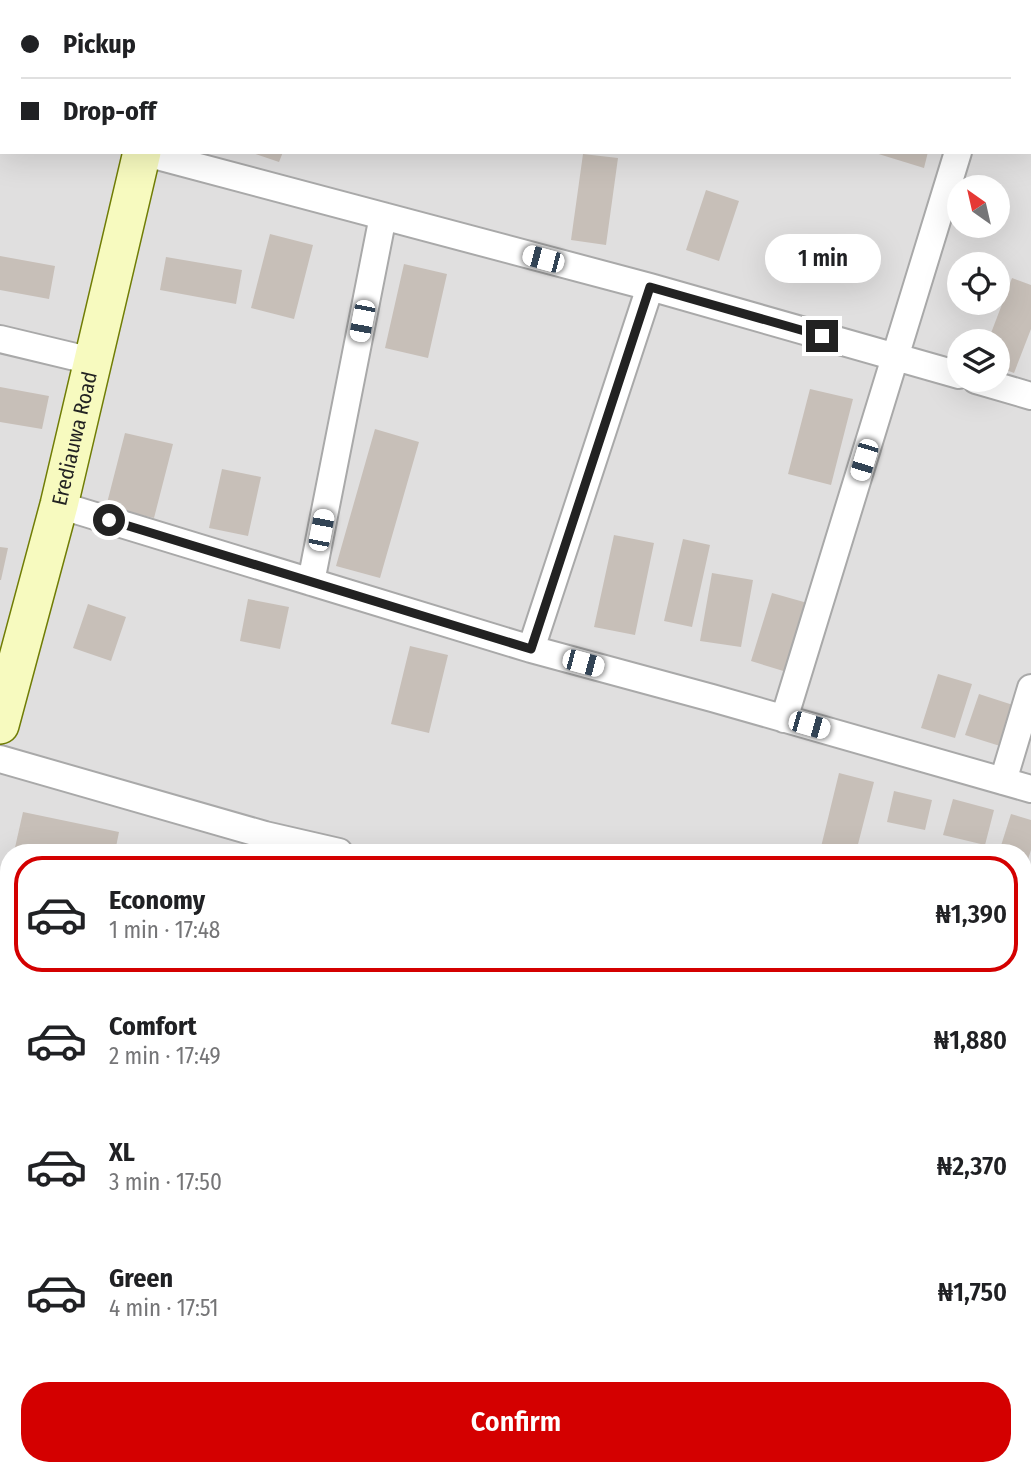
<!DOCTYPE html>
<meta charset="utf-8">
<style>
body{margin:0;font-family:"Fira Sans Condensed",sans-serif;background:#f6f6f6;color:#202124;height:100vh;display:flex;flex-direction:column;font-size:26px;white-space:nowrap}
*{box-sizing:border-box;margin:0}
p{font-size:23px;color:#757577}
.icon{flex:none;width:38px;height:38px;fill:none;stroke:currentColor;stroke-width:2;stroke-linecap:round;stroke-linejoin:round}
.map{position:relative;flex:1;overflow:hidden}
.panel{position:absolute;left:0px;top:844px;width:1032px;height:632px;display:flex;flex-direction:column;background:#fff;border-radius:28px 28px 0 0;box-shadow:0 7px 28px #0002}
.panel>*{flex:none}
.hud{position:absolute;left:0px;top:0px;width:1032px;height:154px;box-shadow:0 7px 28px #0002;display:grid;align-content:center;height:154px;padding:0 21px;background:#fff}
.needle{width:46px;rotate:326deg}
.tools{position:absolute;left:947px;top:175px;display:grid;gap:14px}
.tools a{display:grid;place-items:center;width:63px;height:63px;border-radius:50%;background:#fff;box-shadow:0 7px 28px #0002;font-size:35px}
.end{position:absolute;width:32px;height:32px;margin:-16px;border:9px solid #222;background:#fff;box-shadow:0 0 0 4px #fff}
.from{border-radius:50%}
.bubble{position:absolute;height:49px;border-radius:24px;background:#fff;box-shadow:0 7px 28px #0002;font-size:23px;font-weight:600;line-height:49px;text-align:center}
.car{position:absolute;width:21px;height:42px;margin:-21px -10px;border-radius:9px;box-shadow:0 0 5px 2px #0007;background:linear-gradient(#fff 24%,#345 0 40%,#fff 0 76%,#345 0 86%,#fff 0)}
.hud b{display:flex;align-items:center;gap:24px;height:66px;font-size:26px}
.hud b+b{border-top:2px solid #e0e0e0}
.hud i{width:18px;height:18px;background:#202124}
ul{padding:12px 0 0;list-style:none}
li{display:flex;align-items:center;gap:21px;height:116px;margin:0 14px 10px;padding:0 7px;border:4px solid transparent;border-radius:28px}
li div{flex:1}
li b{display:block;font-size:26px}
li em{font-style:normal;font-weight:600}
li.on{border-color:#d40000}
li>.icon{width:63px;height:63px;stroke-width:1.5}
.action{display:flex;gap:14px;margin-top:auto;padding:14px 21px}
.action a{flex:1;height:80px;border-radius:28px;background:#d40000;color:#fff;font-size:28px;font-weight:600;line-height:80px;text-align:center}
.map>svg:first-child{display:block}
.residential{fill:#e0dfdf;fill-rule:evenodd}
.building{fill:#c7bfb8}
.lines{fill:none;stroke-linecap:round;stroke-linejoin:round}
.street-casing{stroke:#a9a9a9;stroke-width:30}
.secondary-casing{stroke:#707d05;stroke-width:40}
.street{stroke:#fff;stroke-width:26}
.secondary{stroke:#f7fabf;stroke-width:37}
.route{stroke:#222;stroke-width:9}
.labels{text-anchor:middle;stroke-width:5;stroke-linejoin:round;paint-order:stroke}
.street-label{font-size:21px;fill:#222;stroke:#fff}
</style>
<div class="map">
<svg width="1031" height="1474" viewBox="0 0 1031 1474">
<rect width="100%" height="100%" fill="#f2efe9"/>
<!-- residential -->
<path class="residential" d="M0 0H1031V1474H0ZM2 2H1031V152H2ZM959 187H998V226H959ZM959 264H998V303H959ZM959 341H998V380H959ZM9 852H1024V1466H9Z"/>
<!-- building -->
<path class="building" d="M250 152H283L279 162Z
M872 152H928L924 168Z
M583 154 618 158 606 245 571 240Z
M706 190 739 201 719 261 686 250Z
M270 234 313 245 294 319 251 308Z
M0 256 55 266 49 299 0 290Z
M166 257 242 270 236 304 160 290Z
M404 264 447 274 428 358 385 348Z
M1012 278 1031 285V329L1014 373 998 367V341H988Z
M0 387 49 396 42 429 0 422Z
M810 389 853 399 831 485 788 474Z
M375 429 419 442 380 578 336 566Z
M125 433 173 444 154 518 106 507Z
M222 469 261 477 248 536 209 528Z
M614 535 654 543 635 635 594 627Z
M683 539 710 545 692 627 664 621Z
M0 547 8 548 1 580H0Z
M712 573 753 580 741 647 700 641Z
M772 593 811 604 790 673 751 661Z
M248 599 289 607 280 649 240 641Z
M88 604 126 617 111 661 73 648Z
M410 646 448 655 429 733 391 724Z
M938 674 972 684 955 738 921 728Z
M979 694 1013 705 1000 746 965 735Z
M839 773 874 782 856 852H840L821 847Z
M894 791 932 800 925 830 887 822Z
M953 799 994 810 985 845 943 835Z
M23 812 119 832 115 852H14Z
M1011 814 1031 820V850L1024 872V852H999Z
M0 993 9 998V1046L0 1041Z
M1024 1082 1031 1084V1093L1025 1117Z
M201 1466H234L251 1474H197Z
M347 1466H390L386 1474H360Z
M404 1466H436L445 1472 443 1474H399Z
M736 1466H760L770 1474H730Z"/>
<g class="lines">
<defs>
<path id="street" d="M806 0 812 2
M1000 2 1001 0
M142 152 650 287 959 375
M0 339 92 361
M976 380 1031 396
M59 505 531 649 712 698 1031 789
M311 582 383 216
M531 649 650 287
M784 719 958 152
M0 759 265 835 339 852
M1003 781 1031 688
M1024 1033 1031 1035
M0 1195 9 1199
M1024 1271 1031 1245
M572 1466 583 1474
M156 1474 158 1466
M703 1474 707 1466
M966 1474 968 1466"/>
<g id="secondary">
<path d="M176 2 177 0"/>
<path id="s1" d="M0 725 59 505 142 152"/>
</g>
</defs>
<!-- street casing -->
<use href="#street" class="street-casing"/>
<!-- secondary casing -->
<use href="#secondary" class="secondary-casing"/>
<!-- street -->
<use href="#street" class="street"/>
<!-- secondary -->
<use href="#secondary" class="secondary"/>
</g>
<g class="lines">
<!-- route -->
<path class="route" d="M109 520 531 649 650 287 822 336"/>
</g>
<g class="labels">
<!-- street labels -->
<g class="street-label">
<text dy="7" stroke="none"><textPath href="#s1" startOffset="296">Erediauwa Road</textPath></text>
</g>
</g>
</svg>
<div class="tools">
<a><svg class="needle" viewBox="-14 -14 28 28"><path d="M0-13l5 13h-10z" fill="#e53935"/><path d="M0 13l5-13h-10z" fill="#757577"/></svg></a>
<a><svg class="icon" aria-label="locate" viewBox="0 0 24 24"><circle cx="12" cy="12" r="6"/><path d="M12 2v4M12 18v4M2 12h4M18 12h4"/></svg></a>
<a><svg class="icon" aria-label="layers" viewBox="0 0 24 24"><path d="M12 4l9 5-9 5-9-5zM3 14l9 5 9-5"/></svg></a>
</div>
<i class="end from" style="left:109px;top:520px"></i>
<i class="end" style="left:822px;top:336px"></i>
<div class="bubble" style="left:765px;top:234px;width:116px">1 min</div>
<i class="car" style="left:543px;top:259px;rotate:285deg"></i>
<i class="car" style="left:362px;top:321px;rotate:191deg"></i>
<i class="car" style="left:864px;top:460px;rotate:197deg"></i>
<i class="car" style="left:321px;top:530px;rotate:11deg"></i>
<i class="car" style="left:583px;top:663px;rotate:105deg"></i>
<i class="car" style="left:809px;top:725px;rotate:106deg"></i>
<div class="hud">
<b><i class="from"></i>Pickup</b>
<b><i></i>Drop-off</b>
</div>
<section class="panel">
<ul>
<li class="on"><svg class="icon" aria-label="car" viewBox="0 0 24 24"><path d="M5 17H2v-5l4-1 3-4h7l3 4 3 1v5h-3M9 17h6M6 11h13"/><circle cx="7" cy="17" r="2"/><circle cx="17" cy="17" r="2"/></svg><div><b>Economy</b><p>1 min · 17:48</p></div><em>₦1,390</em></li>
<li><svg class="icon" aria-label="car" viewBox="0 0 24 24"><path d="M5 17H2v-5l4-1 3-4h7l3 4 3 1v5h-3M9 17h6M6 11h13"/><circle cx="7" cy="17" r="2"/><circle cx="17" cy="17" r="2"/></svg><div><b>Comfort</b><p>2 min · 17:49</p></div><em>₦1,880</em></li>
<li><svg class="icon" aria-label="car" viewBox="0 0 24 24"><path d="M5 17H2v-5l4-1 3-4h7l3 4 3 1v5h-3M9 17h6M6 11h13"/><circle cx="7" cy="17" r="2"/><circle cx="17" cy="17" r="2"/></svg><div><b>XL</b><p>3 min · 17:50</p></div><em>₦2,370</em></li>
<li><svg class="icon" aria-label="car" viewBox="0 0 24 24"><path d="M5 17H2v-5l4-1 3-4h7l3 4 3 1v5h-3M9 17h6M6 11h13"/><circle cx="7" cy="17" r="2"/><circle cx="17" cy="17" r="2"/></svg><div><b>Green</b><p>4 min · 17:51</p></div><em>₦1,750</em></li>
</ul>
<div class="action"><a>Confirm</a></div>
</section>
</div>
